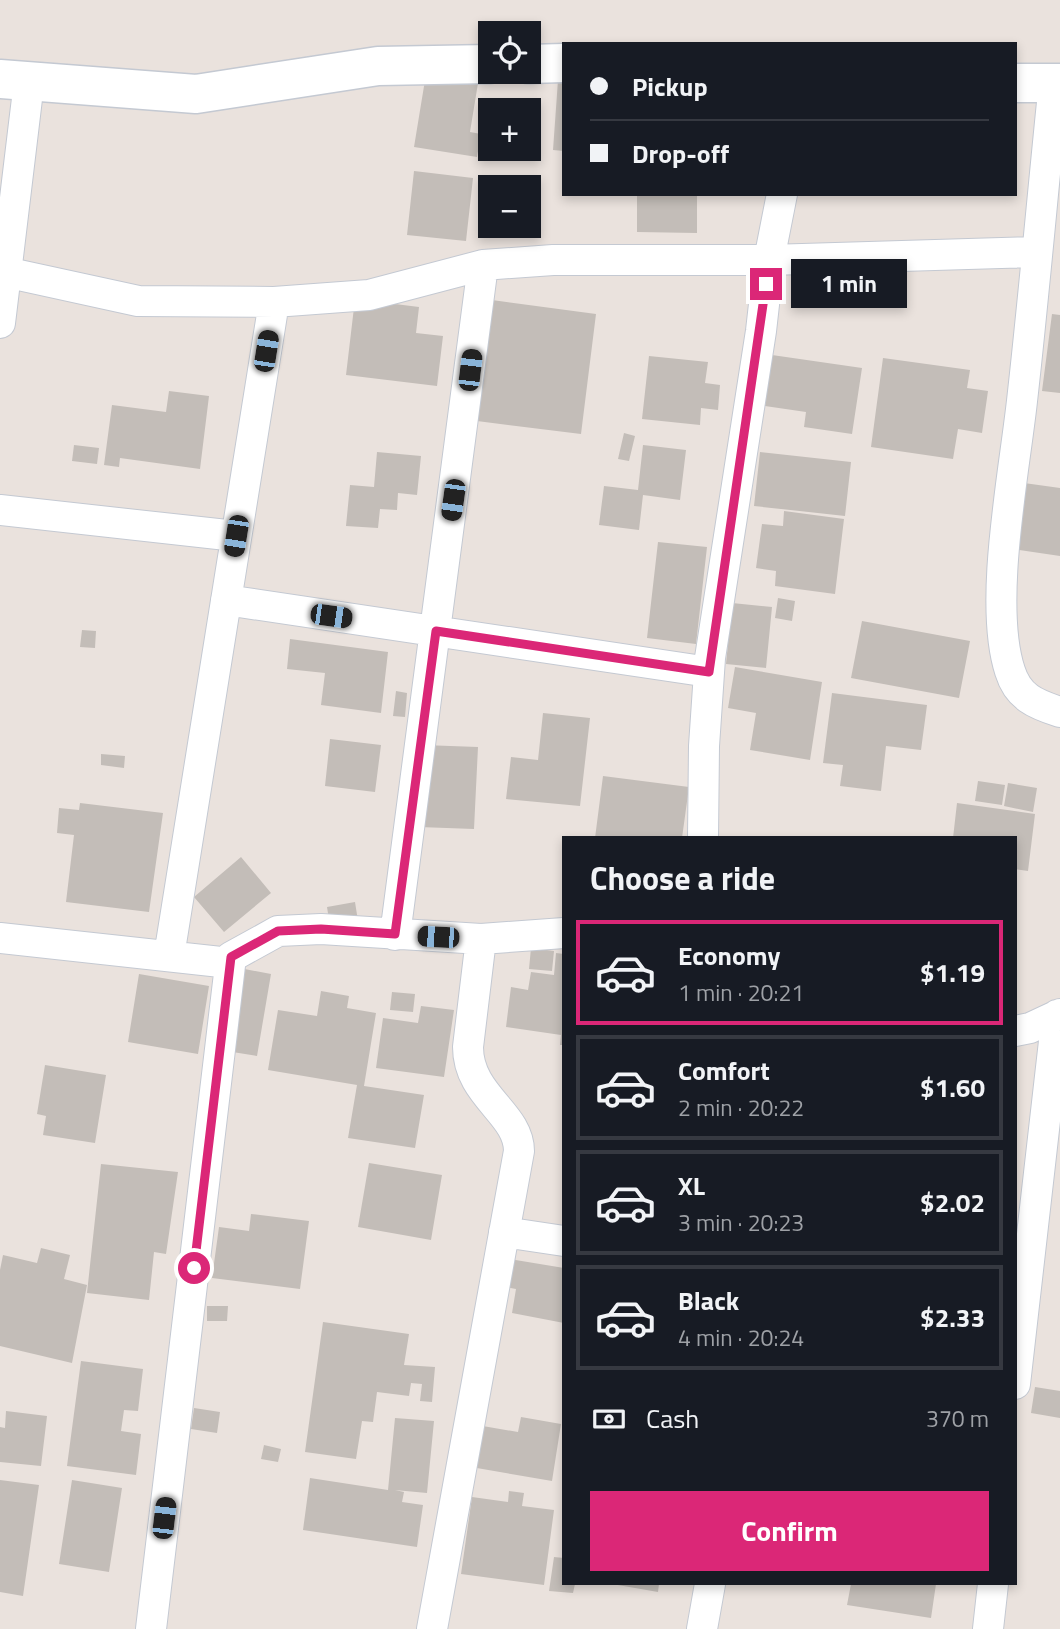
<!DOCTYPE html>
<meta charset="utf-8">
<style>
body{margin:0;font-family:"Titillium Web",sans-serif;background:#20242c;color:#f1f3f6;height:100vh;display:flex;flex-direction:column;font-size:26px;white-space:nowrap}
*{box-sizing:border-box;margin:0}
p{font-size:23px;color:#9ea1a6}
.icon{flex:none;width:38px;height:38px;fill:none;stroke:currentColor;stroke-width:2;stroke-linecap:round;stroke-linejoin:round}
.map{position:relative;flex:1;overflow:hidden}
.panel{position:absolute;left:562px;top:836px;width:455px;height:749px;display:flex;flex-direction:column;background:#171b24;border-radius:0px;box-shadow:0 4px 10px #0003}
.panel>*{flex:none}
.top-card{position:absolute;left:562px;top:42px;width:455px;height:154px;border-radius:0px;box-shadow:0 4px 10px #0003;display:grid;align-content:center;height:154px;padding:0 28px;background:#171b24}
.controls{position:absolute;left:478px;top:21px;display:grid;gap:14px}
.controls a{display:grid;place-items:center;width:63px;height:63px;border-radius:0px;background:#171b24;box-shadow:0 4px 10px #0003;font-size:35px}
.end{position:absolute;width:32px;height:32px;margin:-16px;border:9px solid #db2777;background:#fff;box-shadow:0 0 0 4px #fff}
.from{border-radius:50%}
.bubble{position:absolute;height:49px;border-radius:0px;background:#171b24;box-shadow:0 4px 10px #0003;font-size:23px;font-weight:700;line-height:49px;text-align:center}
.car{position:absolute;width:21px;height:42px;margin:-21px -10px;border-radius:9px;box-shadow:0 0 5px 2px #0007;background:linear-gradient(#222 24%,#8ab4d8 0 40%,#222 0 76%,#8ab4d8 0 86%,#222 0)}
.top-card b{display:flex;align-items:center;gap:24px;height:66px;font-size:26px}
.top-card b+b{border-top:2px solid #363941}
.top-card i{width:18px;height:18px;background:#f1f3f6}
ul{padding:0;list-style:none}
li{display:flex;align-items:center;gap:21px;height:105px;margin:0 14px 10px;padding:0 14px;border:4px solid #363941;border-radius:0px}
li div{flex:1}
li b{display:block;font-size:26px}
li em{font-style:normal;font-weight:700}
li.selected{border-color:#db2777}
li>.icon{width:63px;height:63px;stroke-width:1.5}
h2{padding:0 28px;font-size:32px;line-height:84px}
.pay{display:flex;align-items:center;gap:18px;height:77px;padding:0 28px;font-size:26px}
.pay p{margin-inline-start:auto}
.cta{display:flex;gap:14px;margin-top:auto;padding:14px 28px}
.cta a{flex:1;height:80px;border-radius:0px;background:#db2777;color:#fff;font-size:28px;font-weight:700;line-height:80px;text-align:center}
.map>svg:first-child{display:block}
.building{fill:#c3bdb8}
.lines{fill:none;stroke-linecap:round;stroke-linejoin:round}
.street-casing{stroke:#c4c9d2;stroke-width:32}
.secondary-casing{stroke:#c4c9d2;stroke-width:41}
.street{stroke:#fff;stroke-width:30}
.secondary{stroke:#fff;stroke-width:38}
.route{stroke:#db2777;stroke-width:9}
</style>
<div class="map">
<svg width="1060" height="1629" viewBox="0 0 1060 1629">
<rect width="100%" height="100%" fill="#eae2dd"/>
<!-- building -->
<path class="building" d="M426 74 478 83 470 132 481 134 477 157 414 147Z
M558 80H564V151L553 150Z
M414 171 473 178 466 241 407 235Z
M637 194H697V233L637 232Z
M355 299 419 307 416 333 443 336 437 386 346 375Z
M492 300 596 314 581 434 477 421Z
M1052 314 1060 315V393L1042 391Z
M772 355 862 368 852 434 804 427 806 412 765 406Z
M649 356 708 362 705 383 720 385 718 410 701 408 700 425 642 419Z
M883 358 970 370 967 388 988 391 982 433 958 429 953 459 871 447Z
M169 391 209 396 200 469 120 458 119 467 104 465 112 405 166 412Z
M624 433 635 436 629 461 618 459Z
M74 445 99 448 97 464 72 461Z
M643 445 686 450 680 500 643 495 639 530 599 525 604 486 638 490Z
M377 452 421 456 417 495 398 493 397 510 380 509 378 528 346 526 350 485 374 487Z
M760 452 851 462 845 516 754 506Z
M1024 483 1060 488V556L1013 549Z
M784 511 844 519 835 594 775 586 776 571 756 568 762 524 783 526Z
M658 542 707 547 696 644 647 638Z
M778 598 795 601 792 621 775 618Z
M732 603 772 607 766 668 726 664Z
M862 621 970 641 959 698 851 678Z
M82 630 96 631 95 648 80 647Z
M290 639 388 652 381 713 321 705 325 673 287 669Z
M735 667 822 682 810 760 750 750 756 713 728 708Z
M396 691 407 693 405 717 393 716Z
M832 693 927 705 921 750 886 746 881 791 840 786 843 765 823 763Z
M543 713 590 718 580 806 506 799 511 757 538 760Z
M330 739 381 745 375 792 325 786Z
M423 745 478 747 474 829 419 827Z
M101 754 125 756 124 768 101 765Z
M603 776 689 787 682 838H595Z
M978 781 1005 785 1002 805 975 801Z
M1008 783 1037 788 1033 812 1004 806Z
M80 803 163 813 149 912 66 902 74 835 57 833 59 808 79 810Z
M957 803 1035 814 1028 871 1015 869V838H953Z
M241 857 271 893 224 932 194 897Z
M355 902 358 921 330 926 327 907Z
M531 948 554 951 552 971 529 969Z
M556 953 564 954V1045H560L561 1035 506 1027 511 987 528 990 531 972 554 975Z
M234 967 271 974 257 1056 220 1050Z
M139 974 209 986 198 1054 128 1042Z
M321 991 349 996 347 1008 376 1013 364 1086 424 1095 415 1148 348 1138 357 1085 268 1070 278 1010 317 1016Z
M392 992 415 994 413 1012 390 1010Z
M421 1006 454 1010 444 1077 376 1068 383 1018 418 1023Z
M45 1065 106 1075 95 1143 43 1135 46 1116 37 1114Z
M369 1163 442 1175 431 1240 358 1227Z
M101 1164 178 1172 166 1254 154 1252 149 1300 87 1293Z
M251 1214 309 1221 300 1289 212 1278 219 1227 249 1231Z
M41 1248 70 1255 64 1279 87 1285 72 1363 0 1346V1270L3 1255 37 1263Z
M504 1258 564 1268V1323L512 1313 516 1289 499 1286Z
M207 1306H228L227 1321H207Z
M323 1322 409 1334 404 1365 435 1367 432 1402 420 1401 422 1384 411 1383 409 1396 377 1392 373 1422 362 1421 356 1459 305 1452Z
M81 1361 143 1369 138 1411 124 1410 121 1431 141 1434 136 1475 67 1466Z
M1035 1387 1060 1391V1418L1031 1413Z
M194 1408 220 1412 217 1433 191 1429Z
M6 1411 47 1416 41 1466 0 1462V1427L5 1428Z
M521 1417 561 1424 552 1481 471 1467 477 1425 518 1432Z
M395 1418 434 1421 427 1493 395 1490 404 1492 402 1502 423 1505 417 1547 303 1530 310 1478 388 1490Z
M264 1445 281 1449 278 1462 261 1459Z
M0 1480 39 1485 23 1596 0 1592Z
M72 1480 122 1488 109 1572 59 1564Z
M509 1491 524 1493 522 1506 554 1510 544 1585 461 1574 472 1497 508 1502Z
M554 1557 564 1558V1584H575L573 1593 549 1591Z
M612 1584H659L658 1592Z
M851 1584H936L931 1618 847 1605Z"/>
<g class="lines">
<defs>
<path id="street" d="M1054 83C1043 189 1034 295 1022 401 1014 474 988 604 1010 671 1018 697 1035 704 1060 712
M0 271 138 301 274 302 369 295 483 265 553 260H769L1036 252
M0 323 29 82
M0 510 236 536
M226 600 709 672
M703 838 704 746 710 658 761 331 769 260 782 194
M395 935 483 265
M0 938 230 963
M169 956 274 302
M1015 1031 1030 1028 1060 1014
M504 1232 564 1241
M1015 1384 1057 1015
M151 1629 231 957 278 931 321 929 481 939 564 933
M432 1629 519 1151C519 1113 468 1096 468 1047L481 939
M702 1629 710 1584
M988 1629 993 1584"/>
<path id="secondary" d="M528 64 564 63
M0 79 196 94 378 66 490 64
M1015 83H1060"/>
</defs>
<!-- street casing -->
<use href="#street" class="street-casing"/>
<!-- secondary casing -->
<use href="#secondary" class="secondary-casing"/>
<!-- street -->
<use href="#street" class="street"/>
<!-- secondary -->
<use href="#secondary" class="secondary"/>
</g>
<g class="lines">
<!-- route -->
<path class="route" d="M194 1268 231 957 278 931 321 929 395 934 436 631 709 672 766 284"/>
</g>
</svg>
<div class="controls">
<a><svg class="icon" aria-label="locate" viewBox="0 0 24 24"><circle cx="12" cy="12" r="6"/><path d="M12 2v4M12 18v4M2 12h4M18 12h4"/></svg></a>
<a>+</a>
<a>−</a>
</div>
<i class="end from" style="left:194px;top:1268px"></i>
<i class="end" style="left:766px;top:284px"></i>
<div class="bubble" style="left:791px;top:259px;width:116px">1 min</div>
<i class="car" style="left:266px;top:351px;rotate:9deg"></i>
<i class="car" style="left:470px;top:370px;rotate:7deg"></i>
<i class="car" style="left:453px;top:500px;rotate:188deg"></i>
<i class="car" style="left:236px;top:536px;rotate:189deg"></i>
<i class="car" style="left:331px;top:616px;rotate:98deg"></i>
<i class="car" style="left:438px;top:937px;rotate:273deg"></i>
<i class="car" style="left:164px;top:1518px;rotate:7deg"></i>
<div class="top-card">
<b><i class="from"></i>Pickup</b>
<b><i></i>Drop-off</b>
</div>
<section class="panel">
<h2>Choose a ride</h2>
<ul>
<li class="selected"><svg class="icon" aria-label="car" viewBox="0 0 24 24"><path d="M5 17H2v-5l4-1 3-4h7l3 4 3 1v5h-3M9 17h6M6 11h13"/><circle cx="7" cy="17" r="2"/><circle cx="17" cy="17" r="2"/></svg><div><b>Economy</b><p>1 min · 20:21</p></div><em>$1.19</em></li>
<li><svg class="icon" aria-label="car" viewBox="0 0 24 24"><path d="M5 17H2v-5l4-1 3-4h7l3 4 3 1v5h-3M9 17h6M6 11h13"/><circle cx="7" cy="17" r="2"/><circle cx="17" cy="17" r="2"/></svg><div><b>Comfort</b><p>2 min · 20:22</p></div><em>$1.60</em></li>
<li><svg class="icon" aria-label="car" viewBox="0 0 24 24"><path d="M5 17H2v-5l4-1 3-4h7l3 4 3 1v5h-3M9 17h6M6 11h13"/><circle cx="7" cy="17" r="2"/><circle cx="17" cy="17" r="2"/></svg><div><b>XL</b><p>3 min · 20:23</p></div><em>$2.02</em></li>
<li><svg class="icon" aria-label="car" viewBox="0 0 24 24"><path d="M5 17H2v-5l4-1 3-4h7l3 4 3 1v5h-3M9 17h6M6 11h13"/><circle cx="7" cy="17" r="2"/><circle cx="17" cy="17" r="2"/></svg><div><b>Black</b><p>4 min · 20:24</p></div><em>$2.33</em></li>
</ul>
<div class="pay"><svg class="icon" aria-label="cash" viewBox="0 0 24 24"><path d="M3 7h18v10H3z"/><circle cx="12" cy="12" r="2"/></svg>Cash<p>370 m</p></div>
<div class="cta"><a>Confirm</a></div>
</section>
</div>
